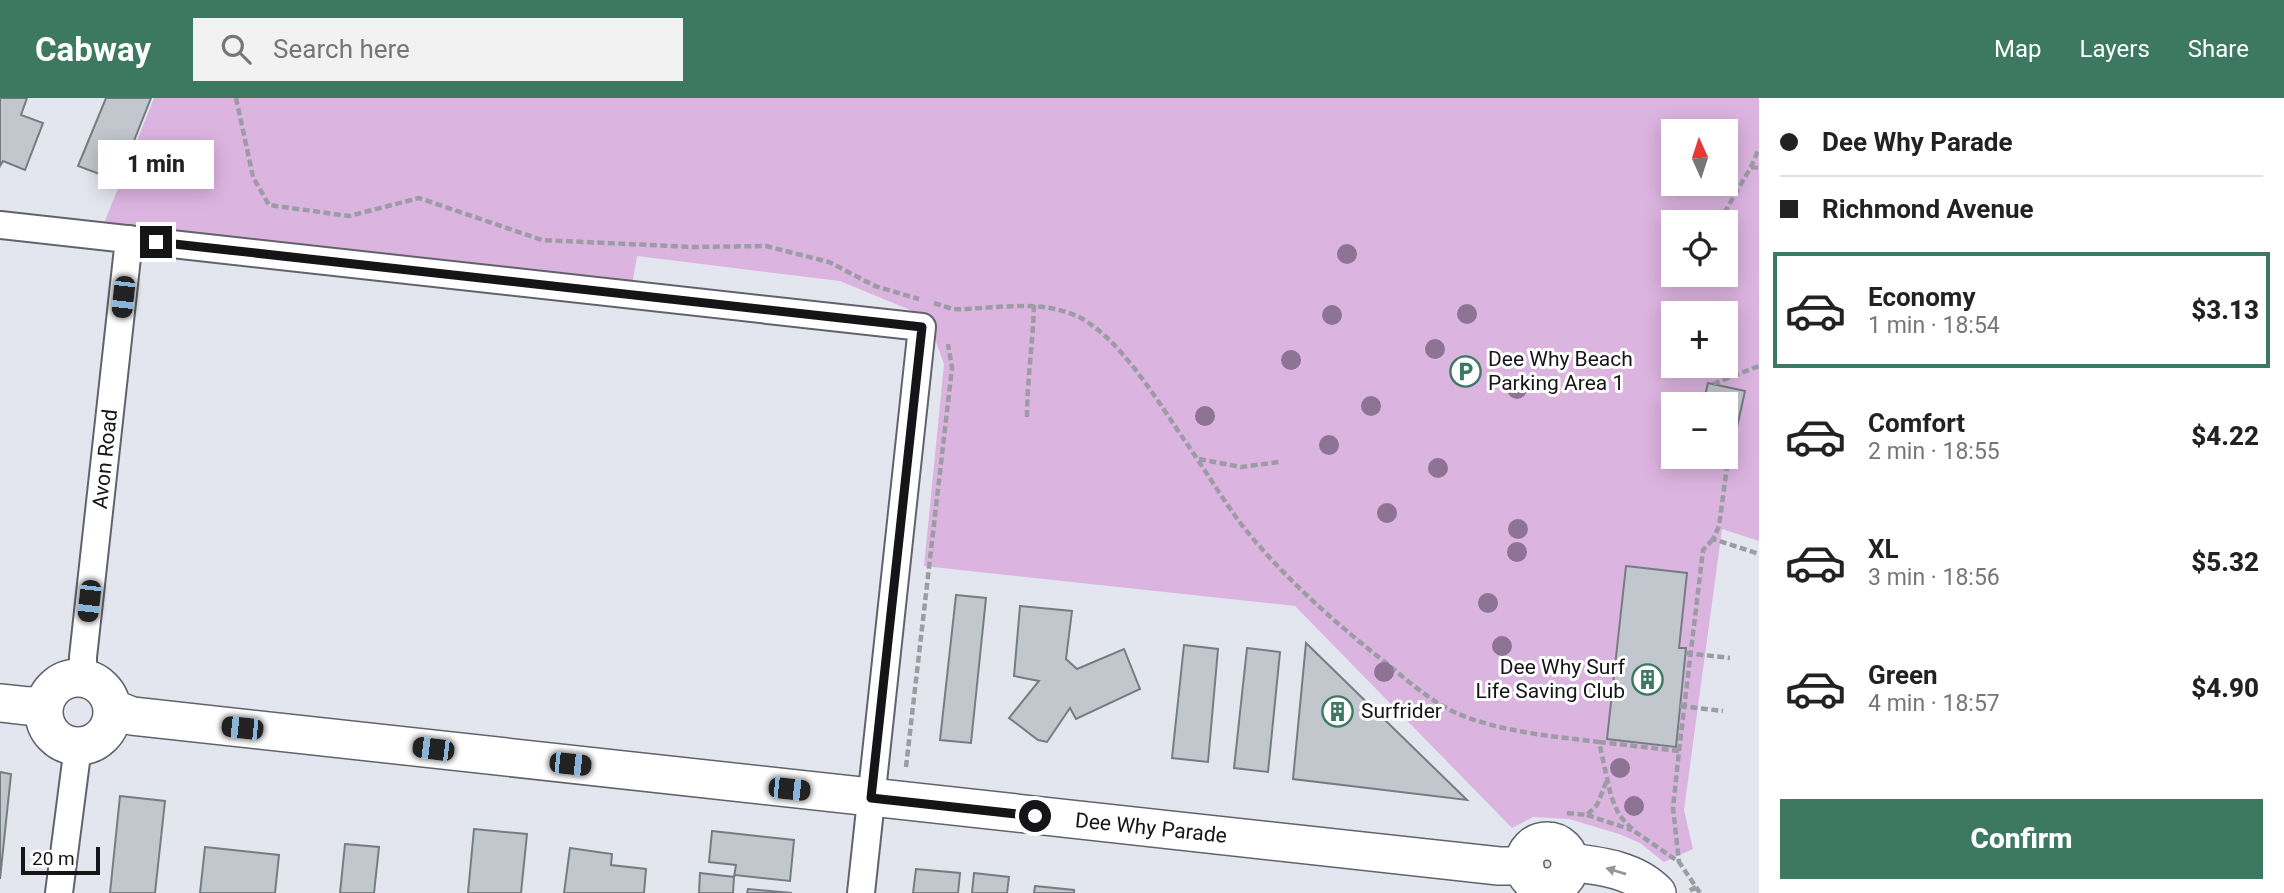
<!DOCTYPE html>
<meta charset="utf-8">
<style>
body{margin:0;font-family:Roboto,sans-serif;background:#f2f2f2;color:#222;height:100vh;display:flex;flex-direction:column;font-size:26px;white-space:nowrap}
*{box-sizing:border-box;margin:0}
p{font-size:23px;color:#767676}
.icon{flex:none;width:38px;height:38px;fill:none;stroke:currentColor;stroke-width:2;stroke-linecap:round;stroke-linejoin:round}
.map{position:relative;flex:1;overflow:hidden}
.drawer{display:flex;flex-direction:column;background:#fff;width:525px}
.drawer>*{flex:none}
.banner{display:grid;align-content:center;height:154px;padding:0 21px;background:#fff}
.needle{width:46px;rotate:357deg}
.controls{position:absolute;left:1661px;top:21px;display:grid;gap:14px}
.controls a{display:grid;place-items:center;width:77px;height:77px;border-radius:0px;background:#fff;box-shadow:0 4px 18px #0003;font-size:35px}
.scale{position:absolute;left:21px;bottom:18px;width:79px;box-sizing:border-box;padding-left:7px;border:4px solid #151518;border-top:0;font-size:19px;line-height:24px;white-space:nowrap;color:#151518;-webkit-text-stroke:5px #fff;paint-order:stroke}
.end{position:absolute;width:32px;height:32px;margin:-16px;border:9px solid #151518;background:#fff;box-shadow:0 0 0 4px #fff}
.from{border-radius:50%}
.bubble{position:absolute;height:49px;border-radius:0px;background:#fff;box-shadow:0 4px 18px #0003;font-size:23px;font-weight:800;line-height:49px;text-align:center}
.car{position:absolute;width:21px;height:42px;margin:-21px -10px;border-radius:9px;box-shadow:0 0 5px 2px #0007;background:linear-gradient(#222 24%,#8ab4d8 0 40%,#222 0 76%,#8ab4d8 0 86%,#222 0)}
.banner b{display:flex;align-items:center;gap:24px;height:66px;font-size:26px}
.banner b+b{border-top:2px solid #e0e0e0}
.banner i{width:18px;height:18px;background:#222}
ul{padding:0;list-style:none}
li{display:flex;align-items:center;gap:21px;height:116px;margin:0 14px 10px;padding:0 7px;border:4px solid transparent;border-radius:0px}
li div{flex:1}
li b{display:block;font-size:26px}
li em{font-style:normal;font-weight:800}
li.active{border-color:#3c7862}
li>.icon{width:63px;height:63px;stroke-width:1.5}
.cta{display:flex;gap:14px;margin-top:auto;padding:14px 21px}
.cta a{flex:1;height:80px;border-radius:0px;background:#3c7862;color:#fff;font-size:28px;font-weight:800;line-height:80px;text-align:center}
header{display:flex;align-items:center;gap:42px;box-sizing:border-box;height:98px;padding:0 35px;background:#3c7862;color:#fff}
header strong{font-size:33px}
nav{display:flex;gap:38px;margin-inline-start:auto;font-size:24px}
.search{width:490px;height:63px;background:#f2f2f2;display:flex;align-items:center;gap:18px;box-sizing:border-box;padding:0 24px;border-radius:0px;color:#767676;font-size:26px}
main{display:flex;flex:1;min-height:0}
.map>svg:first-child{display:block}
.green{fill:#dcb4e0;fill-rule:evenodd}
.building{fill:#c2c7ce;stroke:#777c83;stroke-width:2}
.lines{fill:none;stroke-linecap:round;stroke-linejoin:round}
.street-casing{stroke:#61626a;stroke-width:30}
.secondary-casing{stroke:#61626a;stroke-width:40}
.path{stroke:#9c9da4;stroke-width:4.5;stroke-dasharray:7 3.5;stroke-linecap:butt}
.street{stroke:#fff;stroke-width:26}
.secondary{stroke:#fff;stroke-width:37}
.tree{fill:#8d7495}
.oneway{fill:#969697}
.route{stroke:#151518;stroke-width:9}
.labels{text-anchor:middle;stroke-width:6;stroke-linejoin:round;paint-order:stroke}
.poi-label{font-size:21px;fill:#151518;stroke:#fff;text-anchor:start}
.street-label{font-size:21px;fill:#151518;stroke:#fff}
</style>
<header>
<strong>Cabway</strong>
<div class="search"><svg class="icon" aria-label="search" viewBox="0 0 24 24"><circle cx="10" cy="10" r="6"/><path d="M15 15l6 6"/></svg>Search here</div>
<nav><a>Map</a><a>Layers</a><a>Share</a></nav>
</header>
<main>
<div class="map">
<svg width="1759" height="795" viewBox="0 0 1759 795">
<rect width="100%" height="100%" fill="#e4e6ef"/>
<!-- green -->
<path class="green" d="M154 0H1759V443L1722 431 1684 712 1693 751 1664 764 1640 745 1619 736 1569 721 1533 719 1512 730 1295 508 924 468 944 266 927 219 840 183 637 158 630 199 99 138ZM1673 33H1726V86H1673ZM1673 124H1726V177H1673ZM1673 215H1726V268H1673ZM1673 306H1726V359H1673Z"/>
<!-- building -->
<path class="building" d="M0 0H27L21 17 43 25 25 72 3 63 0 68Z
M106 0H151L118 83 78 68Z
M1708 285 1745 293 1732 352 1726 350V306H1703Z
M1626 468 1687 475 1679 550H1686L1676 649 1607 641Z
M956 497 986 500 971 645 940 642Z
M1020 508 1072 513 1066 561 1077 571 1124 551 1140 591 1076 621 1070 610 1047 644 1038 642 1009 620 1039 583 1014 578Z
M1306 545 1467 702 1293 681Z
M1184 547 1218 551 1208 664 1172 660Z
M1247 550 1280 554 1268 674 1234 670Z
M0 674 11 676 0 781Z
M120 698 165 703 155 795H110Z
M474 731 527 736 521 795H468Z
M712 733 794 742 790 783 735 777 734 779 736 767 709 764Z
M345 746 379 749 374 795H340Z
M205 749 279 757 275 795H200Z
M570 750 612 756 611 767 646 771 644 795H564Z
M916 771 960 775 958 795H913Z
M700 775 734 779 733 795H699Z
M974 775 1009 779 1007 795H972Z
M1035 788 1074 792V795H1034Z
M748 791 792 795H747Z"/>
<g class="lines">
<defs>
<path id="street" d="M0 127 922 229 861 795
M83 581V559L129 141
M59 795 78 648"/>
<path id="secondary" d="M44 614a34 34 0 1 1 68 0a34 34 0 1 1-68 0Z
M0 605 28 608 45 606
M112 610 132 618 1499 768H1525
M1524 766a23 23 0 1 1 46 0a23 23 0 1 1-46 0Z
M1570 764C1601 768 1635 772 1657 795"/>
</defs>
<!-- street casing -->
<use href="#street" class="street-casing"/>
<!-- secondary casing -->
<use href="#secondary" class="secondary-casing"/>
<!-- path -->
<path class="path" d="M236 0 253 79 269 107 349 118 419 100 542 142 692 149 766 148 829 164 875 188 919 201
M1751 69 1759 70
M1719 124 1751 69 1759 50
M934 205C941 207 948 210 954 211 963 212 972 210 981 210 1015 208 1047 204 1079 219 1120 240 1159 305 1185 343 1204 370 1221 399 1241 426 1282 478 1334 524 1386 565 1407 582 1429 602 1454 614 1499 634 1551 638 1599 644L1611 698 1619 717 1634 733 1679 764 1696 789 1687 794
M1713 286 1759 268
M1027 319C1027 282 1033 245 1034 207
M1694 359 1727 369 1719 428 1713 441 1759 456
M1199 361 1241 369 1279 364
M1686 555 1730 560
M1680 608 1723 613
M1599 644 1679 653 1673 710 1679 764
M1679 653 1703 452 1713 441
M906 669 952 270 948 246
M1567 715 1587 717 1597 707 1607 682
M1587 717 1632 732
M1696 789 1700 795"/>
<!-- street -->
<use href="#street" class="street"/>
<!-- secondary -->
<use href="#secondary" class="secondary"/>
</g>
<!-- trees -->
<g class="tree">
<circle cx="1347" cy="156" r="10"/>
<circle cx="1467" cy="216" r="10"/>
<circle cx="1332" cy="217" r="10"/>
<circle cx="1435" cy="251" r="10"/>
<circle cx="1291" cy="262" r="10"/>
<circle cx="1517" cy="291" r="10"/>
<circle cx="1371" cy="308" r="10"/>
<circle cx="1205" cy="318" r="10"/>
<circle cx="1329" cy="347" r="10"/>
<circle cx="1438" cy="370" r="10"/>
<circle cx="1387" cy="415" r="10"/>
<circle cx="1518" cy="431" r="10"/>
<circle cx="1517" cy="454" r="10"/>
<circle cx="1488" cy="505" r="10"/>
<circle cx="1502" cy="548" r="10"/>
<circle cx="1384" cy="574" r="10"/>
<circle cx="1620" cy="670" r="10"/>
<circle cx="1634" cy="708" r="10"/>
</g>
<!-- one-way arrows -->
<defs><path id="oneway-solid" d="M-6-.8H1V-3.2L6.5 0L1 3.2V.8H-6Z" transform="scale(1.75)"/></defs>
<use class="oneway" href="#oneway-solid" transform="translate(1616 773) rotate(-163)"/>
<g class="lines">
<!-- route -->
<path class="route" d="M156 144 922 229 871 700 1035 718"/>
</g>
<!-- icons -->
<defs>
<symbol id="parking-ring" viewBox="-11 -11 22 22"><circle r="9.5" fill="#fff" stroke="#3c7862" stroke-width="1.5"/><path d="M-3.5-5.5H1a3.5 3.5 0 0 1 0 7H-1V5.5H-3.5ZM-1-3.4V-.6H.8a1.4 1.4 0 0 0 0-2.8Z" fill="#3c7862"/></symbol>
<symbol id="building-ring" viewBox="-11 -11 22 22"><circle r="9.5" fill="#fff" stroke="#3c7862" stroke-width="1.5"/><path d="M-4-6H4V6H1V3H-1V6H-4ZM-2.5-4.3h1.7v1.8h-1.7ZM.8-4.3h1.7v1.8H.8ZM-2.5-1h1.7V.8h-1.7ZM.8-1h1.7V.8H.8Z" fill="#3c7862"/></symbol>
</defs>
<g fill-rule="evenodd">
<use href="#parking-ring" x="1448" y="256" width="35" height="35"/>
<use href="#building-ring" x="1630" y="564" width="35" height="35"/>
<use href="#building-ring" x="1320" y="596" width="35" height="35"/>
</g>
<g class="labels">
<!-- poi labels -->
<g class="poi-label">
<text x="1488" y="268">Dee Why Beach<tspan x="1488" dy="24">Parking Area 1</tspan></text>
<text x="1625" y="576" text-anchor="end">Dee Why Surf<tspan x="1625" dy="24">Life Saving Club</tspan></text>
<text x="1361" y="620">Surfrider</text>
</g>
<!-- street labels -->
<g class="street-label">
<text transform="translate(105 361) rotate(-84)" y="7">Avon Road</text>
<text transform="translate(1151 730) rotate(6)" y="7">Dee Why Parade</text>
</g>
</g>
</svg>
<div class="controls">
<a><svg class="needle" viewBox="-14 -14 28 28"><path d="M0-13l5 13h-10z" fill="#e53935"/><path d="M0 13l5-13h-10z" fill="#767676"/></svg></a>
<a><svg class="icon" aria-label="locate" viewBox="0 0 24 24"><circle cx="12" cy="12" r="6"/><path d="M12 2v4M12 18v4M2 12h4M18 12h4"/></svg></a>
<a>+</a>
<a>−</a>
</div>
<div class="scale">20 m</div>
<i class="end from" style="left:1035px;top:718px"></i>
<i class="end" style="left:156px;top:144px"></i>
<div class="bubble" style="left:98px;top:42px;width:116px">1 min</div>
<i class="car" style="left:123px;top:199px;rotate:186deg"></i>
<i class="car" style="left:89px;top:503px;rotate:186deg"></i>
<i class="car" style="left:242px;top:630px;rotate:276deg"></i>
<i class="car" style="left:433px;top:651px;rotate:277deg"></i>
<i class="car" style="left:570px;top:666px;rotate:96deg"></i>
<i class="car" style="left:789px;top:691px;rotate:96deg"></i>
</div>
<section class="drawer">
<div class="banner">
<b><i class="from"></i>Dee Why Parade</b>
<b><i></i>Richmond Avenue</b>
</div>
<ul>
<li class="active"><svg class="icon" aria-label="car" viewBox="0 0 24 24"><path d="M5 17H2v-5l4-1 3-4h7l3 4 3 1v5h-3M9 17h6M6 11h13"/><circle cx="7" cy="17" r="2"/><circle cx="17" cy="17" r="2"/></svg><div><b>Economy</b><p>1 min · 18:54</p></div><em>$3.13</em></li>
<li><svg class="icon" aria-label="car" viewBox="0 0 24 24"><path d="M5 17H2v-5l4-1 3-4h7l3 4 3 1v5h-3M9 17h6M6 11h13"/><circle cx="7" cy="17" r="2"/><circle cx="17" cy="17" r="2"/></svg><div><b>Comfort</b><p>2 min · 18:55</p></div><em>$4.22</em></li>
<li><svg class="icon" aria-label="car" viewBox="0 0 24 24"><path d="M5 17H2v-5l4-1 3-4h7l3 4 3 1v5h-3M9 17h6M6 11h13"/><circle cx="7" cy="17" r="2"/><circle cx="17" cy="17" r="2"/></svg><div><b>XL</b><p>3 min · 18:56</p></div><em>$5.32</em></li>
<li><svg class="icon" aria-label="car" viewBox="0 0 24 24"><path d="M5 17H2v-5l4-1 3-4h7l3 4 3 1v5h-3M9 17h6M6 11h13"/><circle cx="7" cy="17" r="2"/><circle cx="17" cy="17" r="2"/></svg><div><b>Green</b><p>4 min · 18:57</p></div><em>$4.90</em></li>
</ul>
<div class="cta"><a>Confirm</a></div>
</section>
</main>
